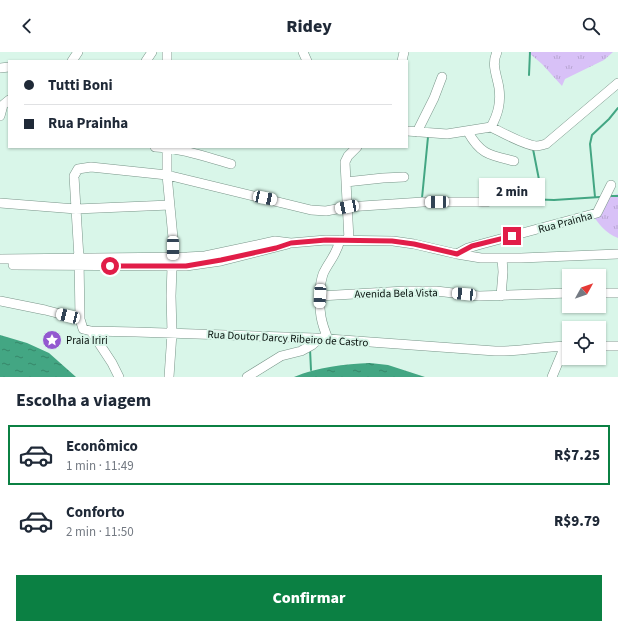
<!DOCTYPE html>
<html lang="pt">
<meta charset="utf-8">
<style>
body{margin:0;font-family:"Source Sans 3",sans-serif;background:#f2f2f3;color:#1f2937;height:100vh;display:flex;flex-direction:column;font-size:15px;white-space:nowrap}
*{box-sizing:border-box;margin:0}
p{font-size:13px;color:#747a83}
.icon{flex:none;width:22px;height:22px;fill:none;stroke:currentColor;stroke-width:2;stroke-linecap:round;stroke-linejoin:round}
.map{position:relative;height:325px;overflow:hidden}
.details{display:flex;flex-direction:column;background:#fff;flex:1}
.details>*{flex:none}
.top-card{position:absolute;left:8px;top:8px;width:400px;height:88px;border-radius:0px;box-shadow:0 1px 3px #0004;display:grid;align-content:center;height:88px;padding:0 16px;background:#fff}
.needle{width:26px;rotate:50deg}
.tools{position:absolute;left:562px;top:217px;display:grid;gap:8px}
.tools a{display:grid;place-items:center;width:44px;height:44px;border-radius:0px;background:#fff;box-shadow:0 1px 3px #0004;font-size:20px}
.end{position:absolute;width:18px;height:18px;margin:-9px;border:5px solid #e11d48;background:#fff;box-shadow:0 0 0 2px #fff}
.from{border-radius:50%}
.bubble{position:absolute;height:28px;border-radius:0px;background:#fff;box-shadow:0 1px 3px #0004;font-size:13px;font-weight:800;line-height:28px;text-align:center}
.car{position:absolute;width:12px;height:24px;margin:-12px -6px;border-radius:5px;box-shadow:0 0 3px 1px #0007;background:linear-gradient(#fff 24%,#345 0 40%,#fff 0 76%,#345 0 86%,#fff 0)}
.top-card b{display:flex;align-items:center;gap:14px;height:38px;font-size:15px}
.top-card b+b{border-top:1px solid #e0e1e3}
.top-card i{width:10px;height:10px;background:#1f2937}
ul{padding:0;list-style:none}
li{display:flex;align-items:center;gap:12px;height:60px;margin:0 8px 6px;padding:0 8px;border:2px solid transparent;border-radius:0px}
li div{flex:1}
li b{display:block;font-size:15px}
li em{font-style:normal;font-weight:800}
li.on{border-color:#0b8043}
li>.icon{width:36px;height:36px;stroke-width:1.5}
h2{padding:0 16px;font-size:18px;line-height:48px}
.primary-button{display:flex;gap:8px;margin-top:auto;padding:8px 16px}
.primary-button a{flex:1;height:46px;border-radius:0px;background:#0b8043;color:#fff;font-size:16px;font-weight:800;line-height:46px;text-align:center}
header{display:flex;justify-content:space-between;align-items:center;height:52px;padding:0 16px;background:#fff;font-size:18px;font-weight:800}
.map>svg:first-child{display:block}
.grass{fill:url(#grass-tufts)}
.water{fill:url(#water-ripples)}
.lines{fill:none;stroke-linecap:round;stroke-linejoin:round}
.stream{stroke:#43a683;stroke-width:2}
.minor-casing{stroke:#799589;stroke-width:10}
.minor{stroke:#fff;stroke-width:9}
.route{stroke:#e11d48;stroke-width:5}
.labels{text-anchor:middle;stroke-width:4;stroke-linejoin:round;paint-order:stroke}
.street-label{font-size:11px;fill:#050f0b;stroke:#d9f6e9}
.poi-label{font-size:11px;fill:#050f0b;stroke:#d9f6e9;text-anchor:start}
</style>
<header><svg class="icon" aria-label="back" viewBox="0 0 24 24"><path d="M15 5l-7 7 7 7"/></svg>Ridey<svg class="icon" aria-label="search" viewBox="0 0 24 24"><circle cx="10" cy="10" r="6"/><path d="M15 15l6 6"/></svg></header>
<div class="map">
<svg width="618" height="325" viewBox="0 0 618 325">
<defs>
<pattern id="grass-tufts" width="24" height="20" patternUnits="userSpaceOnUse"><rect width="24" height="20" fill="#d8c1f7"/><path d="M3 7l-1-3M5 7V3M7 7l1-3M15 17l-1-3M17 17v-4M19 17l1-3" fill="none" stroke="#b8a5d2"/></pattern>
<pattern id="water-ripples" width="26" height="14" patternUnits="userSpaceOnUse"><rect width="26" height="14" fill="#43a683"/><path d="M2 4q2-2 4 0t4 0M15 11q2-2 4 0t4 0" fill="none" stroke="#368669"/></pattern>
</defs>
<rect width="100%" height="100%" fill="#d9f6e9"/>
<!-- grass -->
<path class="grass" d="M528 0H613L604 8 565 27 562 34 542 12Z
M618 142V186C605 181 599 172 591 161 598 150 605 145 618 142Z"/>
<!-- water -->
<path class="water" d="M0 283 27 291 49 301 76 325H0Z
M370 311 388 313 425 325H294C318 315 344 312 370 311Z"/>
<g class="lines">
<!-- stream -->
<path class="stream" d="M529 23 530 0
M533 97 543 148
M505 137 526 147 554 148 600 145
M611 144H618
M595 145 590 92 592 83 609 67 618 56
M422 146 428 85
M310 297 311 318"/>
<defs>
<path id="minor" d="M167 0V9
M303 0 307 9
M72 9 78 0
M146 9 152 0
M402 9 404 0
M0 16 9 15
M0 64 3 53 9 48
M491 75C503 81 524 93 536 94 540 94 542 93 546 92L618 31
M407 79 447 82 491 75C498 62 501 51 499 36 497 23 491 13 497 0
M417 80 434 46 442 25
M468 80C481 103 490 103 514 109
M155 95C181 96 206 105 231 112
M167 95V123L173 186 171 244 172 281 169 325
M346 130 383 126 404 125
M0 151 76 157 170 153
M349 188 345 110 348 104 357 95
M457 202 468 196 478 193 597 161 611 133
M0 207 187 205 205 204 275 189 291 191 326 188 393 189 414 192 457 202 481 206H521L618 202
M13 213 186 214 221 209 288 192
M599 241H618
M320 244 405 239H436L479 244 569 241
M501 244 503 220 502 206
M0 249 45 258 80 267 83 277 91 279 136 280 315 286 495 299C520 300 544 294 569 294
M80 267 79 206 74 124 78 117 91 115 167 123 311 158 326 159 347 155 423 150H487
M91 279 112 311 119 325
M328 287C321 270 319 260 320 241 320 235 321 228 323 222 329 209 336 204 340 188
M599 294H618
M247 325 281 304 301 299 312 293 320 286
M552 325 565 294"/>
</defs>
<!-- minor casing -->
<use href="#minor" class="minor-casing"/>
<!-- minor -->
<use href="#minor" class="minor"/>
</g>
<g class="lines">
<!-- route -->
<path class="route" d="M110 214H186L221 208 276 196 291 191 326 188 392 189 414 192 457 202 472 194 512 184"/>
</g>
<!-- icons -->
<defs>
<symbol id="sight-disc" viewBox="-11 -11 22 22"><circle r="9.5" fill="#9359d0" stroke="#d9f6e9"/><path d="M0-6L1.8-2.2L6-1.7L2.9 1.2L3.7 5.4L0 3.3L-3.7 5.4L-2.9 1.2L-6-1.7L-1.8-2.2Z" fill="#fff"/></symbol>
</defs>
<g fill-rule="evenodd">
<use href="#sight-disc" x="41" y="277" width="22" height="22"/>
</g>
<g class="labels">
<!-- street labels -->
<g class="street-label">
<text transform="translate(565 170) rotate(-15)" y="4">Rua Prainha</text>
<text transform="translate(396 241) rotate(-1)" y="4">Avenida Bela Vista</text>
<text transform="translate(288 286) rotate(3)" y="4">Rua Doutor Darcy Ribeiro de Castro</text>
</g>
<!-- poi labels -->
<g class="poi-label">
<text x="66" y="292">Praia Iriri</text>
</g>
</g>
</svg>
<div class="tools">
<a><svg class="needle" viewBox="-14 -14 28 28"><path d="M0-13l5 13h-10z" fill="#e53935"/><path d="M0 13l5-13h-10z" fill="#747a83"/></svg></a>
<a><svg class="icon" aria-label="locate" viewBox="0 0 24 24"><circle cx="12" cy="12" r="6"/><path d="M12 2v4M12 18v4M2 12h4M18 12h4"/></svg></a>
</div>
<i class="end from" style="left:110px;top:214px"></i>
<i class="end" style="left:512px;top:184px"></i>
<div class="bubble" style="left:479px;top:126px;width:66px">2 min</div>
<i class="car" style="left:265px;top:146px;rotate:102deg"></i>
<i class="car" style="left:437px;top:150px;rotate:269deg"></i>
<i class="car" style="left:347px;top:155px;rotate:259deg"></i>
<i class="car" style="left:173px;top:196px;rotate:180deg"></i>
<i class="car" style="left:464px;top:242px;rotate:275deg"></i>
<i class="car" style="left:320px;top:244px;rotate:183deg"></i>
<i class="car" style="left:68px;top:264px;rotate:284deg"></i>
<div class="top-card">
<b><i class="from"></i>Tutti Boni</b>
<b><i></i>Rua Prainha</b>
</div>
</div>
<section class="details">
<h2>Escolha a viagem</h2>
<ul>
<li class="on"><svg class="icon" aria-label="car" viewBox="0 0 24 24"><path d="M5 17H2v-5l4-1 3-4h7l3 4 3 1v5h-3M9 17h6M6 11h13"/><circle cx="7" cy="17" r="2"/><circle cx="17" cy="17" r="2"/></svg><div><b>Econômico</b><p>1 min · 11:49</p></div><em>R$7.25</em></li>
<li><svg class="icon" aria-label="car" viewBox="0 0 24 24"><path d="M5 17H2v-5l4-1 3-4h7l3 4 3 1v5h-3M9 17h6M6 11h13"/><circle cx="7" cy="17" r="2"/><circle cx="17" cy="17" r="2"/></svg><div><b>Conforto</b><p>2 min · 11:50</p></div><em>R$9.79</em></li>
</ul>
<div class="primary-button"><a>Confirmar</a></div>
</section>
